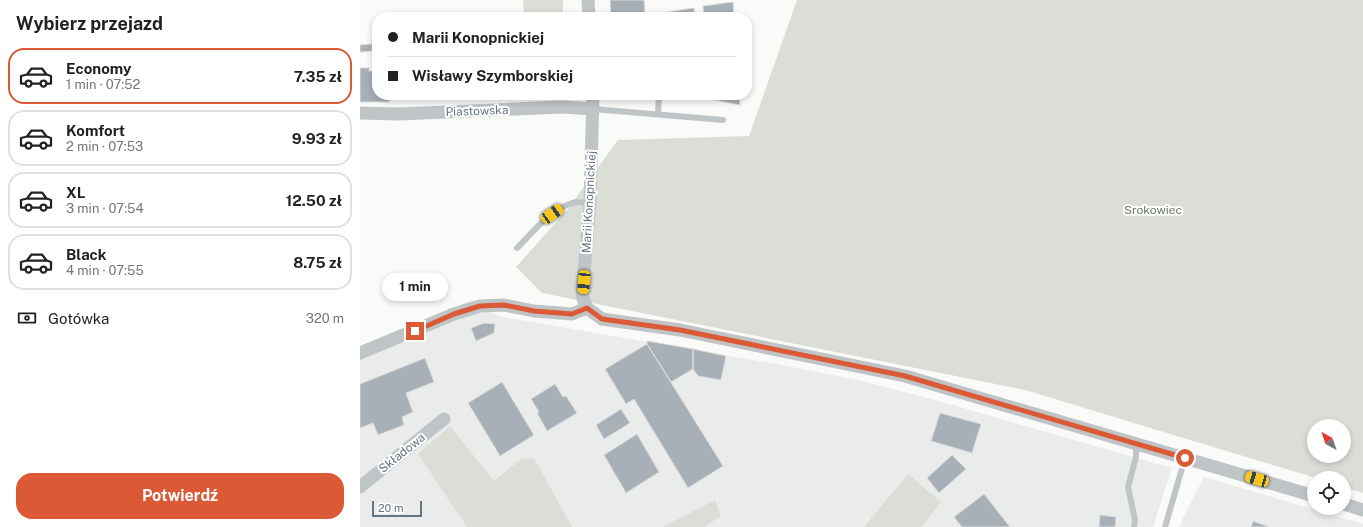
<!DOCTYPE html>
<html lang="pl">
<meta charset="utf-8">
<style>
body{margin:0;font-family:"Public Sans",sans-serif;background:#f6f6f6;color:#222;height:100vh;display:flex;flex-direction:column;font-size:15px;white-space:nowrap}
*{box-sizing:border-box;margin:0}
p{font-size:13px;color:#767676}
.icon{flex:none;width:22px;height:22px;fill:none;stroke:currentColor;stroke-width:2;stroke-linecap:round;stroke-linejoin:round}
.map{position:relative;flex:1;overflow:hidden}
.details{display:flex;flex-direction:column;background:#fff;width:360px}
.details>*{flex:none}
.banner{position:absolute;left:12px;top:12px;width:380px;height:88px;border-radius:16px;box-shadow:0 2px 6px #0003;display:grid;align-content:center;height:88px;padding:0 16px;background:#fff}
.needle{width:26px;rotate:320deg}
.buttons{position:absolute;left:947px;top:419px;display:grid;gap:8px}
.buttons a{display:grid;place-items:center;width:44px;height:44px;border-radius:50%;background:#fff;box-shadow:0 2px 6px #0003;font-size:20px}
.scale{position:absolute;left:12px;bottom:10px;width:50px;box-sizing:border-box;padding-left:4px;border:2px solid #667681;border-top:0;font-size:11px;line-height:14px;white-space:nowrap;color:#667681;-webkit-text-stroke:3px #fff;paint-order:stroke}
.end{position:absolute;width:18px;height:18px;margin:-9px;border:5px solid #dc5935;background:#fff;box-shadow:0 0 0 2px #fff}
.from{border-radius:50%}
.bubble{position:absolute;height:28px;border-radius:14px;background:#fff;box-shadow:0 2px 6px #0003;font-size:13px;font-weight:700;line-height:28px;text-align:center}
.car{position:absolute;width:12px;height:24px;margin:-12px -6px;border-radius:5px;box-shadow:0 0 3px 1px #0007;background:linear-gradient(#f5c518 24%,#345 0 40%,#f5c518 0 76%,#345 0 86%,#f5c518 0)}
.banner b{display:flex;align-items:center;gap:14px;height:38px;font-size:15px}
.banner b+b{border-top:1px solid #e0e0e0}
.banner i{width:10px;height:10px;background:#222}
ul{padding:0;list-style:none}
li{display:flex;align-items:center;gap:12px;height:56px;margin:0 8px 6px;padding:0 8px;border:2px solid #e0e0e0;border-radius:16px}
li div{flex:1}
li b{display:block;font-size:15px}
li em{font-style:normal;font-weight:700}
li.on{border-color:#dc5935}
li>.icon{width:36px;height:36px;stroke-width:1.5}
h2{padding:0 16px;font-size:18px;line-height:48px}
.pay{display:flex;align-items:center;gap:10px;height:44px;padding:0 16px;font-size:15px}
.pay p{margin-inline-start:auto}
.primary-button{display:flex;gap:8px;margin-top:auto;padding:8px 16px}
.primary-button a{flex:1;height:46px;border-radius:16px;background:#dc5935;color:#fff;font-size:16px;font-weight:700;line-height:46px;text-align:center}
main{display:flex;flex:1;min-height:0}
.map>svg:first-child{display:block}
.built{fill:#eaebeb}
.green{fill:#daded7;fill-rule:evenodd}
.building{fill:#a8b0b7;stroke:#dbdbda}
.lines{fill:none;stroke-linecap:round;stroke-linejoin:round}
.lane{stroke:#bfc4c7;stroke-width:6}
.street{stroke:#bfc4c7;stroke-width:13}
.route{stroke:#dc5935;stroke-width:5}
.labels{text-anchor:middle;stroke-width:4;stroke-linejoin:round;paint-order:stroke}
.street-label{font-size:12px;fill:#667681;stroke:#fff}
.park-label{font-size:12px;fill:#687965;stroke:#fff}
</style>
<main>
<section class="details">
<h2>Wybierz przejazd</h2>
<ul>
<li class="on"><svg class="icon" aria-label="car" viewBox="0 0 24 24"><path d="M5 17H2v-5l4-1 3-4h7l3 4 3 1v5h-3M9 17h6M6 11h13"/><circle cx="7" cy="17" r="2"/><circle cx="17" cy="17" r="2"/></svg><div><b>Economy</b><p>1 min · 07:52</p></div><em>7.35 zł</em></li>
<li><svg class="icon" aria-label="car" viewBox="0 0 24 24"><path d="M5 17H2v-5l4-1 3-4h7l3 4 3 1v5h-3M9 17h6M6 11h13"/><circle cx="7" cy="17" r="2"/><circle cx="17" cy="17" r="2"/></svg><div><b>Komfort</b><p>2 min · 07:53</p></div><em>9.93 zł</em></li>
<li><svg class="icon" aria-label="car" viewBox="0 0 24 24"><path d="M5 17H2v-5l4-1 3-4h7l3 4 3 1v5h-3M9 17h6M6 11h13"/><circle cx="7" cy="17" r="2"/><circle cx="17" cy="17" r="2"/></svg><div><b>XL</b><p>3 min · 07:54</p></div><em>12.50 zł</em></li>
<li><svg class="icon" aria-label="car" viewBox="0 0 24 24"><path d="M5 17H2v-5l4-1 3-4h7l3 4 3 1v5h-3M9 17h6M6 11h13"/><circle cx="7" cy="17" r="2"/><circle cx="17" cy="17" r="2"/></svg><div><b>Black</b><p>4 min · 07:55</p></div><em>8.75 zł</em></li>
</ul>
<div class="pay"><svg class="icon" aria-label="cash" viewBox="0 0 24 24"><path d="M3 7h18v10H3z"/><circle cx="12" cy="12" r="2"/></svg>Gotówka<p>320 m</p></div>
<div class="primary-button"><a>Potwierdź</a></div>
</section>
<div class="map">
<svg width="1003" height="527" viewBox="0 0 1003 527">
<rect width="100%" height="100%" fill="#fafaf8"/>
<!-- built -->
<path class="built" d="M111 300 138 316 422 365 498 380 579 401 812 468 793 527H0V349Z
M844 477 1003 524V527H820L822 520Z"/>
<!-- green -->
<path class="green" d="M163 0H203V13L164 16Z
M437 0H1003V493L984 487V478H956L665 390 182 293 156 267 207 210 258 140 389 136ZM954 426H984V456H954Z
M90 426 134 481 161 459 174 458 212 527H107L58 454Z
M548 474 581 502 561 527H504Z
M355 500 361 516 344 527H303Z"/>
<!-- building -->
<path class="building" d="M250 0H284L285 15 273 17H251Z
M373 2 374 17H344L343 6Z
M334 8 335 16 326 17H287V15Z
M12 44V51L0 52V45Z
M0 68H9V71H17V95H29V102H0Z
M350 95H379L380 105 350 99Z
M124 323 135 324 134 333 116 341 111 328Z
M287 341 333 349V369L311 382 287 344Z
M287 344 363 466 328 488 274 399 266 404 245 369Z
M333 349 366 356 361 380 338 376 333 369Z
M65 358 74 382 46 393 53 412 42 417 44 425 18 435 13 423 0 428V384Z
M142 382 174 435 140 456 108 403Z
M195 384 203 397 206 396 217 413 187 431 177 413 179 412 171 399Z
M261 409 270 423 244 439 236 425Z
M580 413 621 424 612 453 571 441Z
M277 434 299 472 266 493 244 455Z
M592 455 606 469 579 493 567 478Z
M624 494 650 527H602L594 517Z
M740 515 756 517 755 527H739Z
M893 521 909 527H891Z"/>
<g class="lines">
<!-- lane -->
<path class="lane" d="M233 109 363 120
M298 114 299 95
M157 248C173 232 190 210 212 203 217 201 225 203 230 203
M774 527 775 520 768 487 776 457V443
M805 527 825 458"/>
<!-- street -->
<path class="street" d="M228 0 229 17
M233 95 230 203 222 296 227 308 242 319 320 330 545 376 954 496
M0 113 39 114 202 107 233 109
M0 353 94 314 120 306 144 305 174 311 212 314 227 308
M0 487 84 419
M984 504 1003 510"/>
</g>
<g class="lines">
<!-- route -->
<path class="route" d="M55 331 94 314 120 306 144 305 174 311 212 314 227 308 242 319 320 330 545 376 825 458"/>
</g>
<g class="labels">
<!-- street labels -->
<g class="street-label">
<text transform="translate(117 111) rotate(-2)" y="4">Piastowska</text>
<text transform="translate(229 202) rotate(-87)" y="4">Marii Konopnickiej</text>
<text transform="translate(42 453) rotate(-39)" y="4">Składowa</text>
</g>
<!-- park labels -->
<g class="park-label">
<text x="793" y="214">Srokowiec</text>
</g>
</g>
</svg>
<div class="buttons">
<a><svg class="needle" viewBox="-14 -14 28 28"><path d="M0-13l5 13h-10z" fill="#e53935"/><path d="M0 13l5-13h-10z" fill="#767676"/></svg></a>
<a><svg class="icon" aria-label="locate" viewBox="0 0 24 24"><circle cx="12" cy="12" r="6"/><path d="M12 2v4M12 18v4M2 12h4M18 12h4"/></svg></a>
</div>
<div class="scale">20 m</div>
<i class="end from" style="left:825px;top:458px"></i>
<i class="end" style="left:55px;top:331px"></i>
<div class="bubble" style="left:22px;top:273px;width:66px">1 min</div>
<i class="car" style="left:192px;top:214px;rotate:56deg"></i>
<i class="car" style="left:224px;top:282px;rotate:185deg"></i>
<i class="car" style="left:897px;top:479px;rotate:286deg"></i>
<div class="banner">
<b><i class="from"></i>Marii Konopnickiej</b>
<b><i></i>Wisławy Szymborskiej</b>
</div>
</div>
</main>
